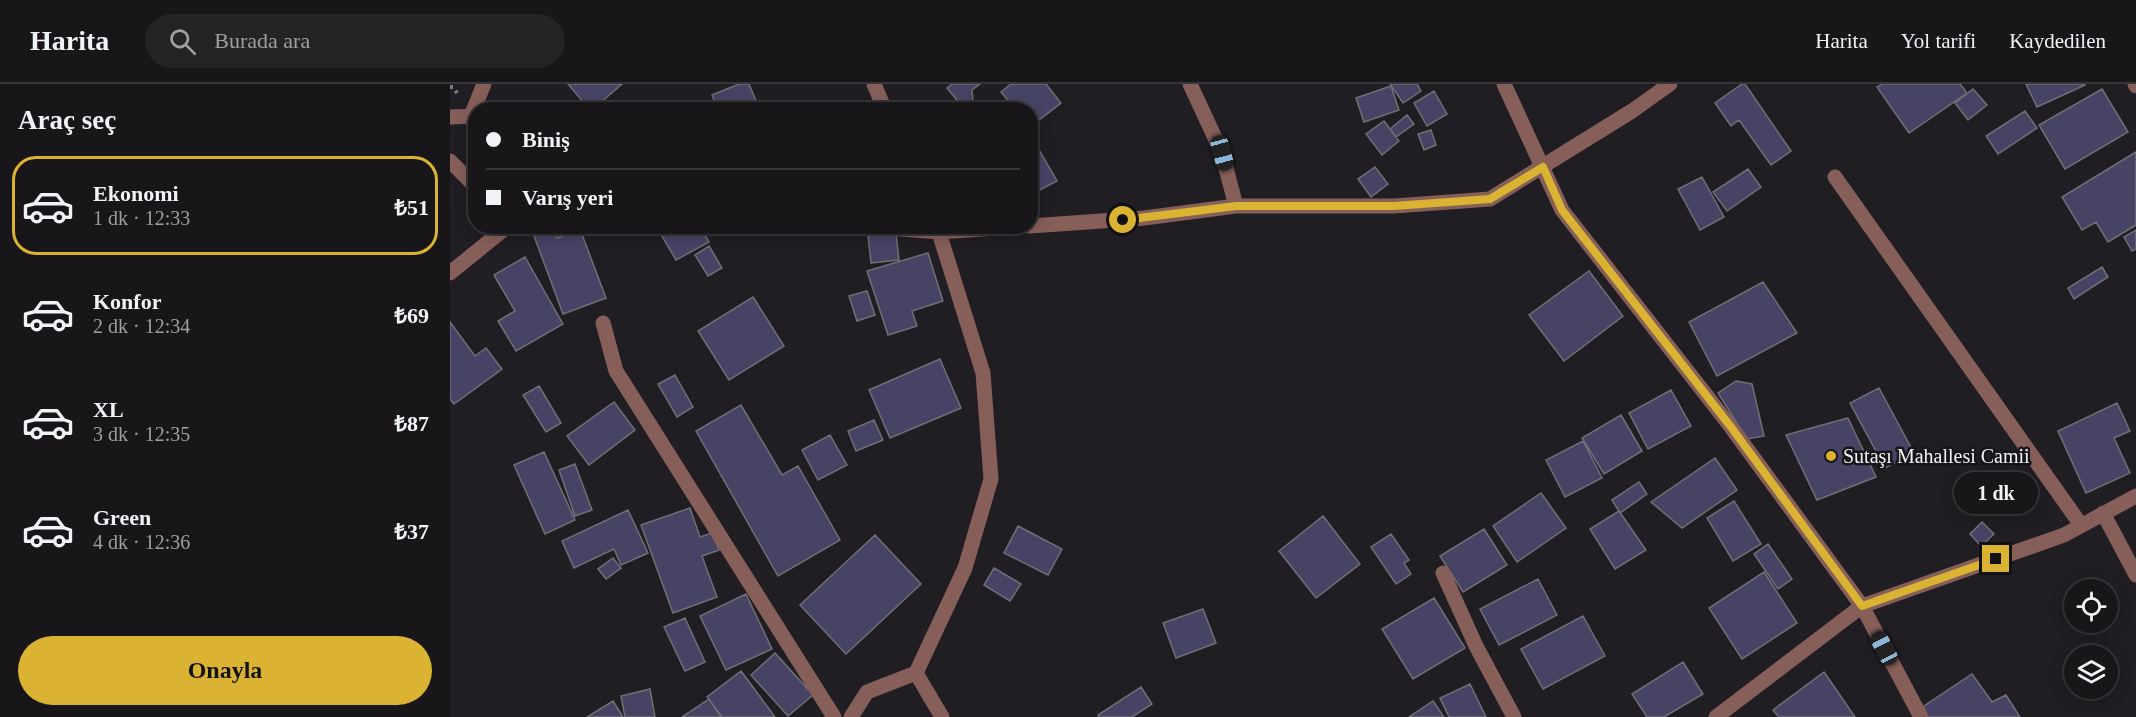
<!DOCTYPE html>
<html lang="tr">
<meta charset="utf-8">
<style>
body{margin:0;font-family:"Times New Roman",serif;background:#262327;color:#f1f3f6;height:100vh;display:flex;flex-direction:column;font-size:22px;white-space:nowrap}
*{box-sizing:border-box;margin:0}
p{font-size:20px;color:#9f9fa2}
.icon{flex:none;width:33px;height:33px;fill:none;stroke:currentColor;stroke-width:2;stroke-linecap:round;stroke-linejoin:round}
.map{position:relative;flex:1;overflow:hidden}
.details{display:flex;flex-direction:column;background:#19161a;width:450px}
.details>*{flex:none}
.guide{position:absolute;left:18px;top:18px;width:570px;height:132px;border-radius:24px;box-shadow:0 3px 15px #0003,0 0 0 2px #373539;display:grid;align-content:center;height:132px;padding:0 18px;background:#19161a}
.fabs{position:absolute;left:1614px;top:495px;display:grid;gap:12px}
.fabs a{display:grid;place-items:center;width:54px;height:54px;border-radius:50%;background:#19161a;box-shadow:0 3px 15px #0003,0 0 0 2px #373539;font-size:30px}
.end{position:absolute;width:27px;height:27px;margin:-14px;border:8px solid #dab333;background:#111;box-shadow:0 0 0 3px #111}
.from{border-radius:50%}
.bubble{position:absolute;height:42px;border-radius:21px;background:#19161a;box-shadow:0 3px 15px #0003,0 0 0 2px #373539;font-size:20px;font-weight:700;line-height:42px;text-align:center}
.car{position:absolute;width:18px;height:36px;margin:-18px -9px;border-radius:8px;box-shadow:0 0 4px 2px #0007;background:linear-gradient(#222 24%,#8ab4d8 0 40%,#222 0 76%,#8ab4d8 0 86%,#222 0)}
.guide b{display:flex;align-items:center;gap:21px;height:57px;font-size:22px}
.guide b+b{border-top:2px solid #373539}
.guide i{width:15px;height:15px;background:#f1f3f6}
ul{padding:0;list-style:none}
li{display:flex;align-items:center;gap:18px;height:99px;margin:0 12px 9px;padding:0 6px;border:3px solid transparent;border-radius:24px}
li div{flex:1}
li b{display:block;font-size:22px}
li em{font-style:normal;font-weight:700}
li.active{border-color:#dab333}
li>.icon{width:54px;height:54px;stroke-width:1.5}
h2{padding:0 18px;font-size:27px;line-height:72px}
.button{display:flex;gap:12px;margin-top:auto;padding:12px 18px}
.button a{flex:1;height:69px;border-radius:36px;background:#dab333;color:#111;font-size:24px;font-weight:700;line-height:69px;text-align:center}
header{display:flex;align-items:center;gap:36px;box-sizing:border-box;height:84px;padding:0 30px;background:#19161a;border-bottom:2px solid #373539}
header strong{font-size:28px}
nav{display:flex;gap:33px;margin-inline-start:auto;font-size:21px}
.search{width:420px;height:54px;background:#262327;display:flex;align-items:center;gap:15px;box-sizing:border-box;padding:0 21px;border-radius:33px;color:#9f9fa2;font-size:22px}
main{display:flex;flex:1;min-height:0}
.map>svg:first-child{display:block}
.building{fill:#474365;stroke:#706f76;stroke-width:1.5}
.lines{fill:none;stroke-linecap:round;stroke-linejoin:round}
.path{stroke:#7f7d81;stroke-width:4;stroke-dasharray:3 4.5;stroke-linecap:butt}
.minor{stroke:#865f59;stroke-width:15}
.route{stroke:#dab333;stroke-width:8}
.poi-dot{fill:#dab333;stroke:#18151a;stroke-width:2}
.labels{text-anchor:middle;stroke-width:5;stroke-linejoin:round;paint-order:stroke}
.poi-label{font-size:20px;fill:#f3f2f5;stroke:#18151a;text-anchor:start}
</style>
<header>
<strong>Harita</strong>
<div class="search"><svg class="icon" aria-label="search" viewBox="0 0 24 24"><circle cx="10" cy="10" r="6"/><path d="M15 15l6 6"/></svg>Burada ara</div>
<nav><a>Harita</a><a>Yol tarifi</a><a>Kaydedilen</a></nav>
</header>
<main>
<section class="details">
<h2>Araç seç</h2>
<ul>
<li class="active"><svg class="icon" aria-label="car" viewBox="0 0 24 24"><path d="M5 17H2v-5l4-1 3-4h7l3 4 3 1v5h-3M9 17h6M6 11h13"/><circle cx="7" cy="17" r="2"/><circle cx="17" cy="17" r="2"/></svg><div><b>Ekonomi</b><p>1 dk · 12:33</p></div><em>₺51</em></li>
<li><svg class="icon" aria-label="car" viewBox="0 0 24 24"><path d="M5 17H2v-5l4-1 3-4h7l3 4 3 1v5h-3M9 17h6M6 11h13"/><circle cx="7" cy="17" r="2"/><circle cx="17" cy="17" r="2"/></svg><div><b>Konfor</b><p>2 dk · 12:34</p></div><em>₺69</em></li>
<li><svg class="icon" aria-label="car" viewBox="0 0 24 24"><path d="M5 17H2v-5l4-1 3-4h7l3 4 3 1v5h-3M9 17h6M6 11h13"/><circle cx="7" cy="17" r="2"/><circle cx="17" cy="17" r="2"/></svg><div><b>XL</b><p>3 dk · 12:35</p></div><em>₺87</em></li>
<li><svg class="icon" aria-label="car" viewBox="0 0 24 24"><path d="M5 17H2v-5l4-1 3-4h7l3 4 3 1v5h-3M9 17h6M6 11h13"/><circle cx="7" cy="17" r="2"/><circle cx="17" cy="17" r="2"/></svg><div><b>Green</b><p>4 dk · 12:36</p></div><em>₺37</em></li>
</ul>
<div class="button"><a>Onayla</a></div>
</section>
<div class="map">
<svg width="1686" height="633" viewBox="0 0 1686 633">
<rect width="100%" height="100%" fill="#211e23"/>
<!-- building -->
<path class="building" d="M118 0H172L142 26H140Z
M289 0H299L310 26H268L262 11Z
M502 0H530L522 6 523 18 512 22 497 4Z
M561 0H596L611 19 580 43V26H566L551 8Z
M940 0H967L971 7 953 19Z
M1292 0H1295L1341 67 1321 81 1289 36 1281 42 1265 19Z
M1432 0H1510L1517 9 1459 49 1427 3Z
M1576 0H1635V1L1587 23Z
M941 2 949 26 914 38 906 14Z
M1523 5 1537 21 1518 36 1505 19Z
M1652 5 1678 48 1615 85 1589 41Z
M984 7 997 30 977 42 964 19Z
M1575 27 1587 44 1548 70 1536 52Z
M957 31 964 40 946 53 940 45Z
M934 37 949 57 932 71 916 50Z
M981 46 986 61 974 66 968 50Z
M584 57 607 97 580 111V59Z
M1686 68V141L1658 158 1646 138 1632 146 1612 113Z
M925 83 938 100 921 113 908 95Z
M1298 85 1311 103 1277 127 1263 108Z
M1252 93 1274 133 1250 146 1228 105Z
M206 142H250L259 158 226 176Z
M104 145 107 154 130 145 156 214 113 230 84 152Z
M1686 146V165L1682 167 1674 153Z
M446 149 449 176 421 179 418 152Z
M259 162 272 184 258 192 245 171Z
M478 169 493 217 462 227 467 242 438 251 417 187Z
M75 173 113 240 66 267 48 237 65 227 44 191Z
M1652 183 1658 193 1624 215 1618 204Z
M1139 187 1173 232 1114 277 1079 231Z
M1313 198 1347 249 1267 292 1239 238Z
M417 207 425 231 407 237 399 212Z
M303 213 334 262 279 296 248 247Z
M0 238 25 272 36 264 52 285 4 320 0 315Z
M490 275 511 324 440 354 419 306Z
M225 291 243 323 227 333 208 300Z
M1286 297 1302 300 1314 352 1297 355 1268 309Z
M89 302 111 339 96 348 73 311Z
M1429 304 1464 369 1435 384 1400 319Z
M1221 306 1241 342 1198 365 1179 329Z
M164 318 185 346 139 381 117 352Z
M1667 319 1680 347 1664 354 1680 389 1636 409 1608 347Z
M291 321 332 391 348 382 390 456 328 492 246 347Z
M1171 331 1192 367 1154 390 1132 354Z
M1398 334 1426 393 1367 416 1336 351Z
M424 336 433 356 406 367 398 347Z
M380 351 397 381 368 396 352 366Z
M1133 357 1152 394 1115 413 1096 376Z
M94 368 125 436 95 450 64 381Z
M1265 374 1287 406 1232 444 1201 418Z
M125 380 142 426 125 432 109 386Z
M1189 398 1197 410 1170 429 1162 416Z
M1091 409 1116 444 1067 478 1043 442Z
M1284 417 1311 460 1283 477 1257 434Z
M240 424 250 453 262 449 269 466 252 472 267 513 223 529 191 441Z
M178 426 198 469 171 481 164 465 124 484 112 457Z
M1169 427 1196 466 1165 485 1140 445Z
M873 432 910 480 866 514 829 467Z
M1532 438 1544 450 1531 462 1520 450Z
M568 442 612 465 598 491 554 469Z
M1034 445 1057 481 1013 508 990 472Z
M941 450 959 476 954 479 961 490 946 500 921 463Z
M425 451 471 500 396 570 350 521Z
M1318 460 1342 495 1328 505 1304 470Z
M163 474 171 484 156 495 148 485Z
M544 484 571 500 560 517 534 501Z
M1314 488 1347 539 1292 575 1259 524Z
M1088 495 1107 531 1049 561 1030 525Z
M296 510 322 565 276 586 250 532Z
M984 514 1015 564 963 595 932 545Z
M753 525 766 559 726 574 713 539Z
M1133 532 1155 572 1093 605 1071 565Z
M235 534 255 578 235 587 214 543Z
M325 569 363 611 338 632 301 591Z
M1233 578 1253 610 1214 633H1197L1182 610Z
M291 587 325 633H272L257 613Z
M1374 588 1405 633H1329L1323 626Z
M1522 590 1542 618 1556 611 1570 633H1473L1468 626Z
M1020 600 1036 633H999L990 614Z
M691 603 702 620 682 633H649L648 631Z
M200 605 205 633H175L171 612Z
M259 615 271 633H232Z
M163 617 173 633H137Z
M983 617 994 633H959Z"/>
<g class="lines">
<!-- path -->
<path class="path" d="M0 3H3L7 9"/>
<!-- minor -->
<path class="minor" d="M424 0 435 26
M740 0 772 69 786 122
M1054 0 1112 126 1281 343 1412 522 1471 633
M1685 0 1686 2
M21 32 34 0
M0 33 26 32
M0 77 26 103
M1385 93 1631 441
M413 142 489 148 574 142
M580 142 694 134 786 122H944L1040 115 1182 27 1220 0
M0 189 58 142
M153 239 166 287 384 633
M1653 429 1686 491
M993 489 1026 562 1064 633
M466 589 492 633
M401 633 417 608 466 589 515 484 541 395 533 289 487 142
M1266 633 1412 522 1614 451 1686 412"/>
</g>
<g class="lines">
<!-- route -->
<path class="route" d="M673 136 786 122H944L1040 115 1093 83 1112 126 1281 343 1412 522 1546 475"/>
</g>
<!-- markers -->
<circle class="poi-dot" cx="1381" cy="372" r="6"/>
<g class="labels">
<!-- poi labels -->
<g class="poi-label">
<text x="1393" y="379">Sutaşı Mahallesi Camii</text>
</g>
</g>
</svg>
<div class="fabs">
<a><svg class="icon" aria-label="locate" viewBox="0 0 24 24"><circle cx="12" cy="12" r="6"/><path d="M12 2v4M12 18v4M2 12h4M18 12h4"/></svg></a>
<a><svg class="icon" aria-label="layers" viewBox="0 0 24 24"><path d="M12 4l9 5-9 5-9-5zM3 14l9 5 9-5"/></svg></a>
</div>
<i class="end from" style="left:673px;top:136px"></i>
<i class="end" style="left:1546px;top:475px"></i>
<div class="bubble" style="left:1504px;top:388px;width:84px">1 dk</div>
<i class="car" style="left:772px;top:69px;rotate:165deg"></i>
<i class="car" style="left:1434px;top:564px;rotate:332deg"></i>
<div class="guide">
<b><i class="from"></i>Biniş</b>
<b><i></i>Varış yeri</b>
</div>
</div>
</main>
